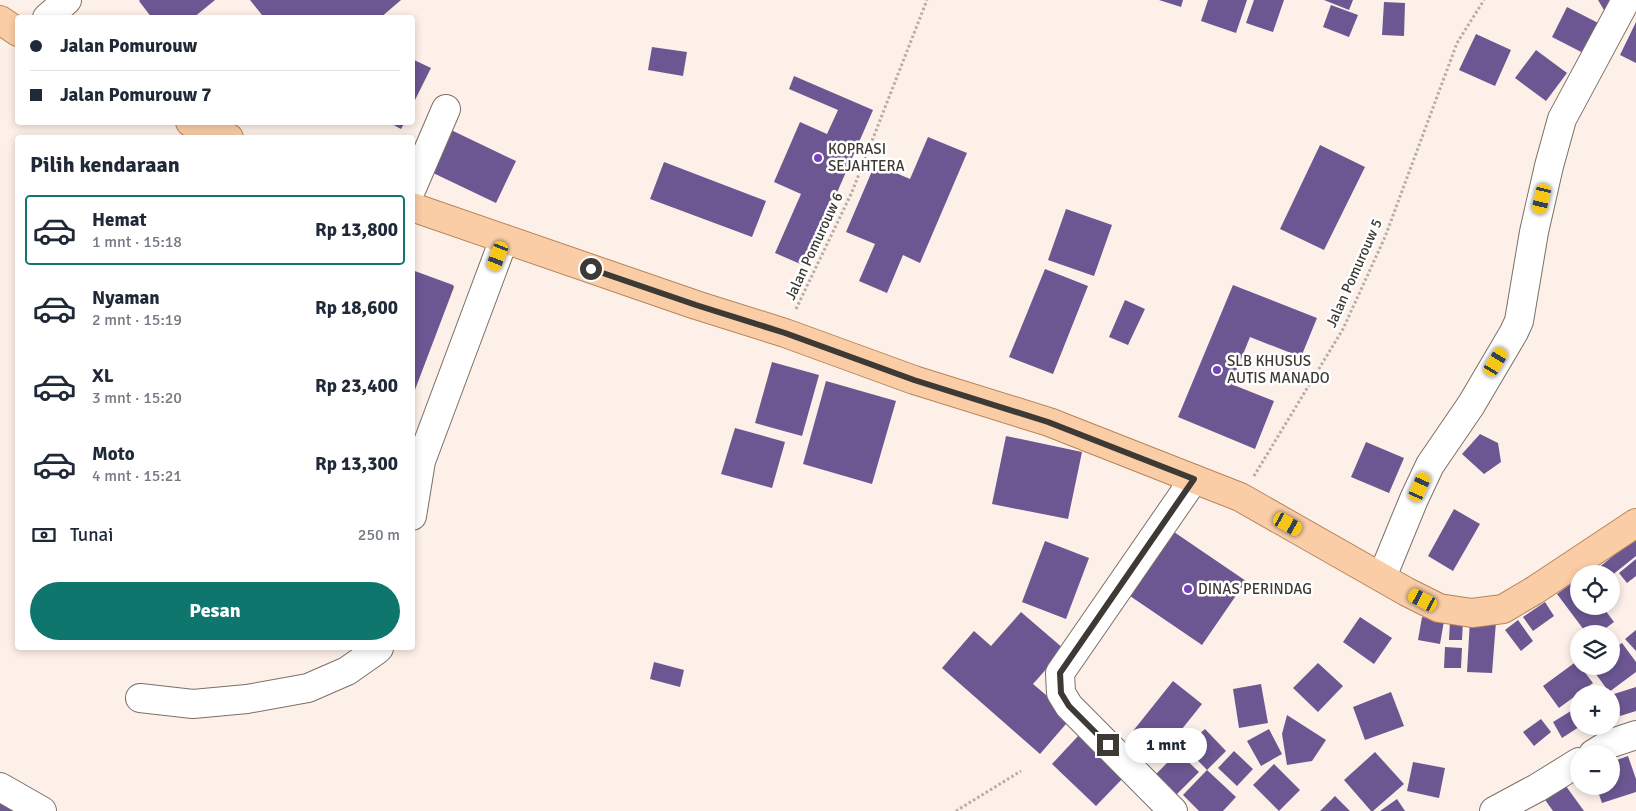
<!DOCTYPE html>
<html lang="id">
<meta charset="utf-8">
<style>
body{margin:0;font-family:Signika,sans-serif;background:#f2f2f3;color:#1f2937;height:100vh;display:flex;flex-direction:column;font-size:19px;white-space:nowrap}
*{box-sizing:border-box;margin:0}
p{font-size:16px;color:#747a83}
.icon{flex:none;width:28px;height:28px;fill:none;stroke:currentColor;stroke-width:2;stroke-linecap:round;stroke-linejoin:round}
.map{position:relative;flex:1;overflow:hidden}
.sheet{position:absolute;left:15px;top:135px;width:400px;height:515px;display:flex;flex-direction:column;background:#fff;border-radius:5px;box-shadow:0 2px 8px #0003}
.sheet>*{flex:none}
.guide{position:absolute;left:15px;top:15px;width:400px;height:110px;border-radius:5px;box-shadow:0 2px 8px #0003;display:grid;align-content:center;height:110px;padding:0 15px;background:#fff}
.buttons{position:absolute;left:1570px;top:565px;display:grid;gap:10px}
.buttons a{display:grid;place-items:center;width:50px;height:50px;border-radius:50%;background:#fff;box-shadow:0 2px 8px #0003;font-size:25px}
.end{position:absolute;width:22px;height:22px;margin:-11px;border:6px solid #3d3935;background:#fff;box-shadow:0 0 0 2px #fff}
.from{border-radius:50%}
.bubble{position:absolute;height:35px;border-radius:18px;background:#fff;box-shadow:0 2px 8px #0003;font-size:16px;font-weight:800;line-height:35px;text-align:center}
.car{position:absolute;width:15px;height:30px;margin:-15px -8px;border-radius:6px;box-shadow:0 0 4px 1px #0007;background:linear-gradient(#f5c518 24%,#345 0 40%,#f5c518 0 76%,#345 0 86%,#f5c518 0)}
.guide b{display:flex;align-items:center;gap:18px;height:48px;font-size:19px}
.guide b+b{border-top:1px solid #e0e1e3}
.guide i{width:12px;height:12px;background:#1f2937}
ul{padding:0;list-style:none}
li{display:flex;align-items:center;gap:15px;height:70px;margin:0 10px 8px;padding:0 5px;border:2px solid transparent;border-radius:5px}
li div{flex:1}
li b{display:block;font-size:19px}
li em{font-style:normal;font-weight:800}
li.current{border-color:#0f766e}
li>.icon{width:45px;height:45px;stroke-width:1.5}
h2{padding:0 15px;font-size:22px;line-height:60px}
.pay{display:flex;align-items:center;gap:12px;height:55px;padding:0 15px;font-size:19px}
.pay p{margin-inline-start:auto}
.primary-button{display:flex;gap:10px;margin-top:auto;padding:10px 15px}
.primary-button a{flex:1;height:58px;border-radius:30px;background:#0f766e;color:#fff;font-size:20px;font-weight:800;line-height:58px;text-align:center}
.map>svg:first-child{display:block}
.building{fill:#6c5792}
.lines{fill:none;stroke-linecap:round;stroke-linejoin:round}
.minor-casing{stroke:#7a7068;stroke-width:30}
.major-casing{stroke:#b58459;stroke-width:30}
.path{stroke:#b6ada6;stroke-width:3;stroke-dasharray:2.5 2.5;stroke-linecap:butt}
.minor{stroke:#fff;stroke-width:28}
.major{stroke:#facda7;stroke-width:28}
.route{stroke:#3d3935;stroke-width:6}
.poi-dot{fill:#7442ba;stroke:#fff;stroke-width:2}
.labels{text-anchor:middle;stroke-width:5;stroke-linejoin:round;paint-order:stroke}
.poi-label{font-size:15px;fill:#3d3935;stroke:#fff;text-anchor:start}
.street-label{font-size:15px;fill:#3d3935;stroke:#fff}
</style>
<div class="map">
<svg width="1636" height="811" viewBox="0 0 1636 811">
<rect width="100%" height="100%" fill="#fcf0e8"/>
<!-- building -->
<path class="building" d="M140 0H215L193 18H152L139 1Z
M250 0H401L380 18H259L262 15Z
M1159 0H1183L1181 7Z
M1208 0H1247L1236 33 1201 21Z
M1254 0H1284L1273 32 1246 23Z
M1324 0H1353L1349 10Z
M1598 0H1620L1604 10Z
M1384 2 1405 3 1404 36 1382 35Z
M1331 5 1358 15 1349 37 1323 27Z
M1567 7 1606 27 1591 57 1552 37Z
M1636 22V63L1620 55Z
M1476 34 1511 50 1495 86 1459 70Z
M652 47 687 52 683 76 648 70Z
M1536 50 1567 73 1546 101 1515 78Z
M412 59 431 68 412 106Z
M794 76 873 110 805 266 775 253 801 194 774 182 800 122 827 134 838 110 789 89Z
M388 122H405L401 129Z
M449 129 516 161 496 203 429 171Z
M928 137 967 153 920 263 903 255 887 293 859 281 875 244 846 232 875 164 910 179Z
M1320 145 1365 167 1324 250 1280 229Z
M664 162 766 201 752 237 650 199Z
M1066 209 1112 225 1094 276 1048 260Z
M1045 269 1088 286 1053 374 1009 357Z
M412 270 453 285 454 287 413 395Z
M1233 285 1317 318 1301 357 1250 337 1231 384 1274 401 1255 449 1178 417Z
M1125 300 1145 309 1128 345 1109 337Z
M772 362 819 375 802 436 755 423Z
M826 381 896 401 872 484 803 464Z
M735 428 785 442 772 488 721 474Z
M1480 434 1498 443 1501 462 1484 474 1462 454Z
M1006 436 1082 452 1068 519 992 504Z
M1366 442 1404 458 1389 493 1351 477Z
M1454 509 1480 524 1453 571 1428 556Z
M1174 532 1246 581 1202 645 1130 596Z
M1635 538 1636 540V556L1611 576V574H1591Z
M1045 541 1089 558 1066 619 1022 602Z
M1636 559V576L1627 583 1619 573Z
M1579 578V606H1602L1614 622 1598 634H1587L1557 594Z
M1545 602 1554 616 1533 631 1523 617Z
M1021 612 1064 649 1033 684 1072 717 1040 754 942 668 974 631 991 646Z
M1360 617 1392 638 1374 664 1343 642Z
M1422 617 1444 621 1440 644 1418 640Z
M1470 620 1496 622 1492 673 1467 672Z
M1518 620 1533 641 1521 651 1505 630Z
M1450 621H1463L1462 640H1449Z
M1636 630V651L1625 639Z
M1622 643 1636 662V672L1609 692 1590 666H1611V650Z
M1445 647 1462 648 1461 668H1444Z
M1577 661 1579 666H1580L1593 683 1559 708 1543 686Z
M654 662 684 670 680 687 650 679Z
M1318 663 1343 686 1318 712 1293 688Z
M1173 681 1202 704 1158 759 1129 736Z
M1261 684 1268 723 1239 728 1233 689Z
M1636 687V711L1620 716 1614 694Z
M1391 692 1404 726 1365 740 1353 707Z
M1579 706V727L1562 738 1553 722Z
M1287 715 1326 740 1312 761 1287 765 1282 734Z
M1541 719 1551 732 1534 746 1523 732Z
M1205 729 1226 751 1207 770 1185 747Z
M1269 729 1282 754 1261 766 1247 741Z
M1079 735 1124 777 1096 806 1052 764Z
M1234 751 1253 769 1237 786 1218 768Z
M1178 752 1199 772 1176 795 1155 775Z
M1375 752 1404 784 1373 811H1371L1344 780Z
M1628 756 1636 779V792L1602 803 1596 786H1611V762Z
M1413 762 1445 768 1439 798 1407 791Z
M1274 764 1300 790 1279 811 1253 785Z
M1207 770 1236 797 1223 811H1199L1183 795Z
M1563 782 1584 811H1553L1543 797Z
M0 791 31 811H0Z
M1335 796 1350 811H1320Z
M1397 799 1405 811H1380Z"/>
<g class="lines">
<defs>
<path id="minor" d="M47 18 67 0
M412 188 446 109
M412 516 421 461 504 239
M1382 577 1414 499 1430 465 1471 405 1514 332 1519 321 1534 232 1549 166 1562 119 1626 0
M140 698 193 704 247 699 308 688 347 671 377 650 379 648
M1593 754 1609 744 1636 735
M0 787 42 811
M1173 811 1069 706 1061 693 1060 673 1194 479
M1494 811 1537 788 1579 762"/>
<path id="major" d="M0 20 18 32
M190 122 229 138
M412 207 696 305 785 333 914 380 1049 422 1194 479 1240 497 1407 592 1439 608 1472 613 1503 609 1535 590 1636 523"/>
</defs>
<!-- minor casing -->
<use href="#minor" class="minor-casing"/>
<!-- major casing -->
<use href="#major" class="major-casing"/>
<!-- path -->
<path class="path" d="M796 309 852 192 927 0
M1254 476 1343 329 1385 237 1457 43 1484 0
M956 811 1021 771"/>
<!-- minor -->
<use href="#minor" class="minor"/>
<!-- major -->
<use href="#major" class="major"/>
</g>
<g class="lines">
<!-- route -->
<path class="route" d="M591 269 696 305 785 333 914 380 1048 422 1194 479 1060 673 1061 693 1069 706 1108 745"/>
</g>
<!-- markers -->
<g class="poi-dot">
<circle cx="818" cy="158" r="5"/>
<circle cx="1217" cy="370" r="5"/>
<circle cx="1188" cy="589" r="5"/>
</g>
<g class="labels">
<!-- poi labels -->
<g class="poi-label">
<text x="828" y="154">KOPRASI<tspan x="828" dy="17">SEJAHTERA</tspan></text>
<text x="1227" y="366">SLB KHUSUS<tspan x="1227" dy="17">AUTIS MANADO</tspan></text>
<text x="1198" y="594">DINAS PERINDAG</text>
</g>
<!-- street labels -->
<g class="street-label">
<text transform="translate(814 246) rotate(-65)" y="5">Jalan Pomurouw 6</text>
<text transform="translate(1354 273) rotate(-66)" y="5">Jalan Pomurouw 5</text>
</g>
</g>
</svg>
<div class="buttons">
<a><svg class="icon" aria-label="locate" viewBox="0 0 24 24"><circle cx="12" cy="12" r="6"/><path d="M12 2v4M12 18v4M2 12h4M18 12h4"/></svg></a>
<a><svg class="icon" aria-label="layers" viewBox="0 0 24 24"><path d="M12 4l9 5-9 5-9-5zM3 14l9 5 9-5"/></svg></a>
<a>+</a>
<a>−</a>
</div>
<i class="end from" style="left:591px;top:269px"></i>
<i class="end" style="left:1108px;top:745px"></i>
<div class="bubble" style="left:1125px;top:728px;width:82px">1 mnt</div>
<i class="car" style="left:1542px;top:199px;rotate:193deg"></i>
<i class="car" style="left:498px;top:256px;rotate:201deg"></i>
<i class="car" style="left:1496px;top:362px;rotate:31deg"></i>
<i class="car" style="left:1420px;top:487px;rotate:24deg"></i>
<i class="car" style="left:1288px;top:524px;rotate:119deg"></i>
<i class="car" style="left:1423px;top:600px;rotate:297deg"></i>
<div class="guide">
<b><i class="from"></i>Jalan Pomurouw</b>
<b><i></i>Jalan Pomurouw 7</b>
</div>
<section class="sheet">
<h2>Pilih kendaraan</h2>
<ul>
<li class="current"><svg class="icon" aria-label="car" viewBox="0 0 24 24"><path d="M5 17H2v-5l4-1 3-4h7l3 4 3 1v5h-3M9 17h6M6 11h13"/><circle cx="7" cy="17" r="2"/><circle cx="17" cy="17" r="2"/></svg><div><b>Hemat</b><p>1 mnt · 15:18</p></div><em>Rp 13,800</em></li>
<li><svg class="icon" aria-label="car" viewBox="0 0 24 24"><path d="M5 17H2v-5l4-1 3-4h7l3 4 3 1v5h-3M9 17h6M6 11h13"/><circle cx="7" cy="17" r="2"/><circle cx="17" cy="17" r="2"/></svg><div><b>Nyaman</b><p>2 mnt · 15:19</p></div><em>Rp 18,600</em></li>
<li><svg class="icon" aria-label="car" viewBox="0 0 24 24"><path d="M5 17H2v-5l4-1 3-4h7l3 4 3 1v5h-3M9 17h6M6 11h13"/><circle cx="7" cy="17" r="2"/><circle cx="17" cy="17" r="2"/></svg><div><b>XL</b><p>3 mnt · 15:20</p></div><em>Rp 23,400</em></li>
<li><svg class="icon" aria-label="car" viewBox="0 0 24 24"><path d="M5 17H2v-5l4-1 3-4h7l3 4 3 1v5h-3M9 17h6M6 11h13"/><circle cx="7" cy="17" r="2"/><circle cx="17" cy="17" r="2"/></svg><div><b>Moto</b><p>4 mnt · 15:21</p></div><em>Rp 13,300</em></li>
</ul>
<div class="pay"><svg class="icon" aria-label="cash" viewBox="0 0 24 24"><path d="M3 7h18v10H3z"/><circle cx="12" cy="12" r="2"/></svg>Tunai<p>250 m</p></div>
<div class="primary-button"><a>Pesan</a></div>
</section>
</div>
